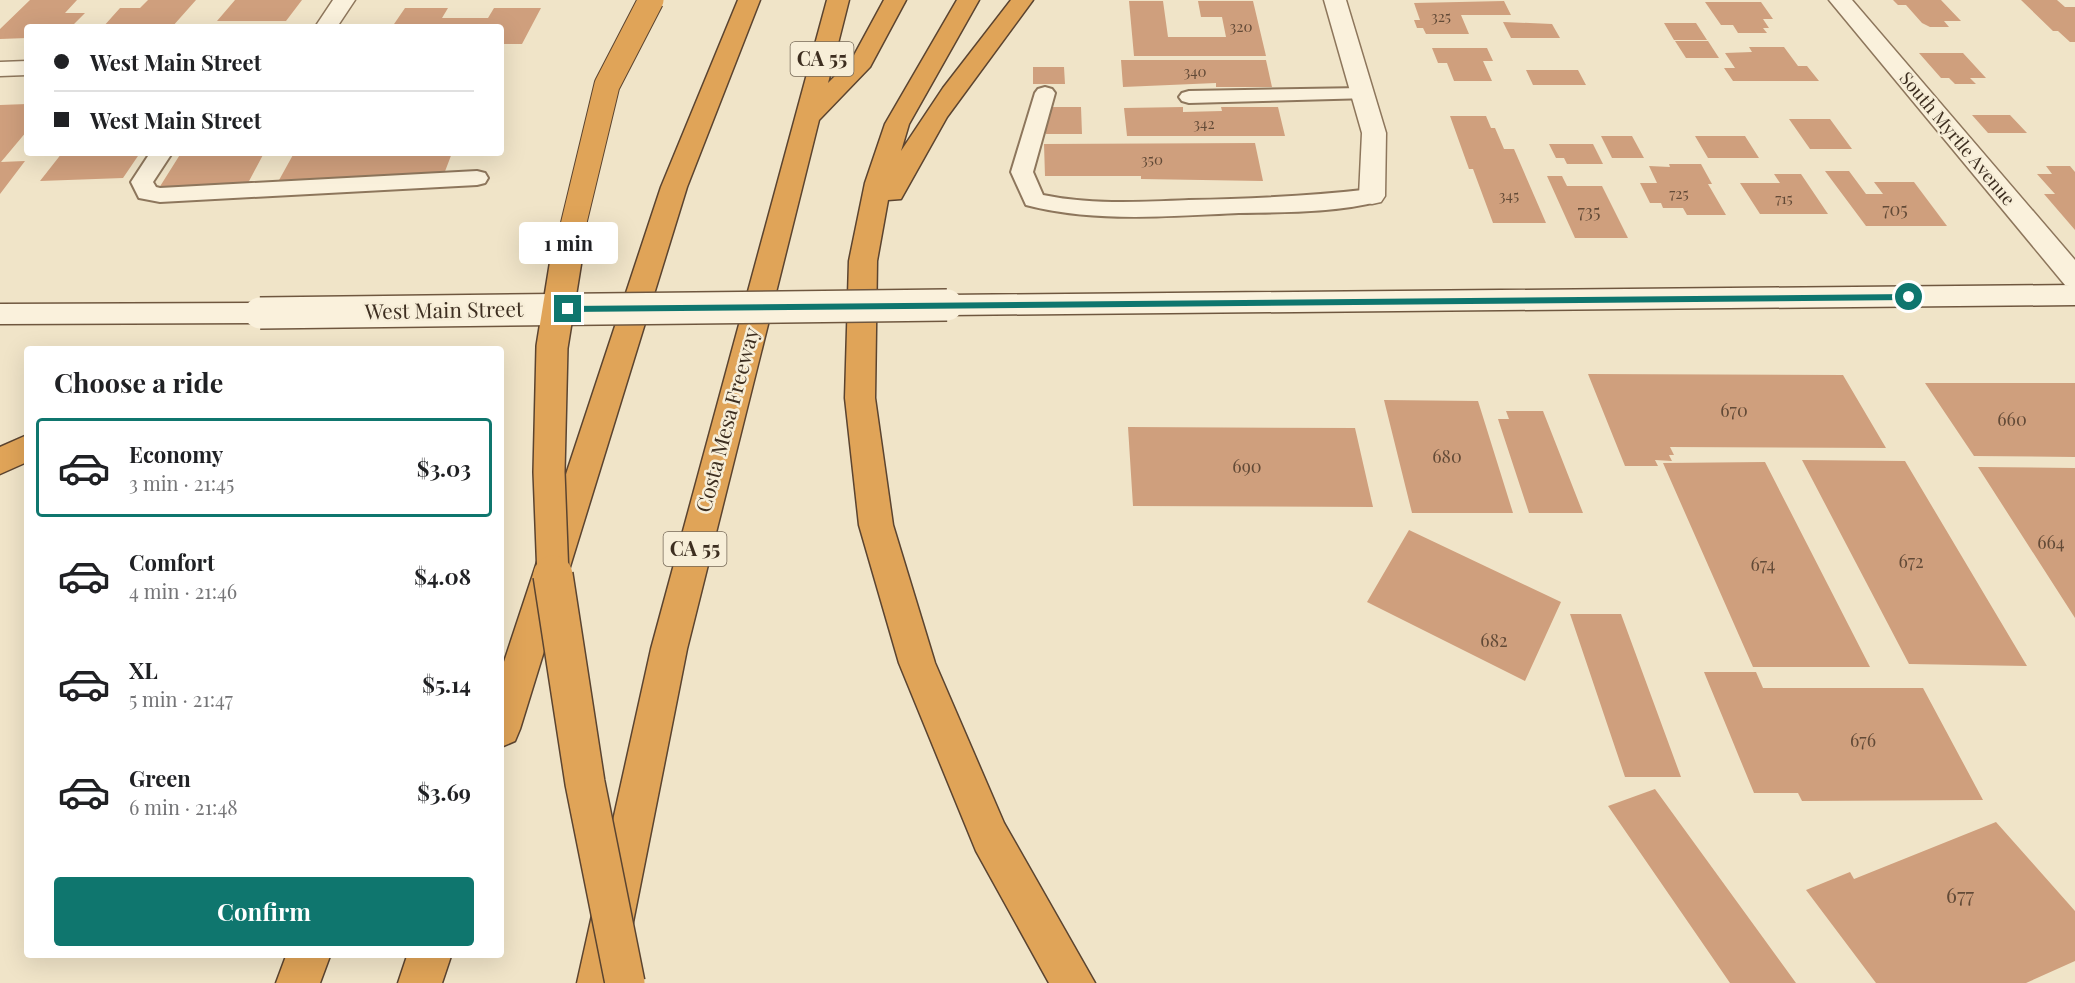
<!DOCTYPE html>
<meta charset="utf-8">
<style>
body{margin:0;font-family:"Playfair Display",serif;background:#f6f6f6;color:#202124;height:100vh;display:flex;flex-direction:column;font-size:22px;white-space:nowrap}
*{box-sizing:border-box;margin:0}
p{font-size:20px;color:#757577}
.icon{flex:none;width:33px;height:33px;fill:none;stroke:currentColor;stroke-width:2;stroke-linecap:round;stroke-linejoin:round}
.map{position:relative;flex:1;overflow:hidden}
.sheet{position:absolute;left:24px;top:346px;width:480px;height:612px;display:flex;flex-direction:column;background:#fff;border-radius:6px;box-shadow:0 6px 24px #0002}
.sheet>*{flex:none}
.hud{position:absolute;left:24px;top:24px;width:480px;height:132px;border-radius:6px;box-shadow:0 6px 24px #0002;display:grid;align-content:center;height:132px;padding:0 30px;background:#fff}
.end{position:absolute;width:27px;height:27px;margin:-14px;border:8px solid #0f766e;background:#fff;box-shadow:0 0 0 3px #fff}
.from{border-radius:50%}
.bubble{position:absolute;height:42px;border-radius:6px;background:#fff;box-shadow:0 6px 24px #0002;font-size:20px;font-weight:700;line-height:42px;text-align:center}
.hud b{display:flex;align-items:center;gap:21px;height:57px;font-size:22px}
.hud b+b{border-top:2px solid #e0e0e0}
.hud i{width:15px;height:15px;background:#202124}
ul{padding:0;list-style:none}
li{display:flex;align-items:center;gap:18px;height:99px;margin:0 12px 9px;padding:0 18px;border:3px solid transparent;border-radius:6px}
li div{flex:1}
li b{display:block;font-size:22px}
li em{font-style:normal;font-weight:700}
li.active{border-color:#0f766e}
li>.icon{width:54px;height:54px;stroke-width:1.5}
h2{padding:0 30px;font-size:27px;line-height:72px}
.cta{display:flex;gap:12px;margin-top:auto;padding:12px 30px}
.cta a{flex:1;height:69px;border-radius:6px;background:#0f766e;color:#fff;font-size:24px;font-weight:700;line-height:69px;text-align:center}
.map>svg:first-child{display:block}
.building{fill:#cf9f7d}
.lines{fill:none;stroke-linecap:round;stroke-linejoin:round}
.lane-casing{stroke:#8d765c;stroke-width:4}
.street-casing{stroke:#8d765c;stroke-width:3}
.secondary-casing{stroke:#6f573f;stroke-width:3}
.highway-casing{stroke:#5b4430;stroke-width:3}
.lane{fill:#faf1dc;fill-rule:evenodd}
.street{fill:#faf1dc;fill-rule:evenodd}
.secondary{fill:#faf1dc;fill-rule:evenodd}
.highway{fill:#e0a458;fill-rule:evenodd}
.secondary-bridge-casing{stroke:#6f573f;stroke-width:34;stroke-linecap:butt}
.highway-bridge-far2-casing{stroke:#5b4430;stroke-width:27;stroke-linecap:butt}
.highway-bridge-far1-casing{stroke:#5b4430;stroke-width:34;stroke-linecap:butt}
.highway-bridge-casing{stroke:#5b4430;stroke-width:42;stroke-linecap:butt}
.secondary-bridge{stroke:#faf1dc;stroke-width:31}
.highway-bridge-far2{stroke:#e0a458;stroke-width:25}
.highway-bridge-far1{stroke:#e0a458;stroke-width:31}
.highway-bridge{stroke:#e0a458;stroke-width:39}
.route{fill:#0f766e}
.labels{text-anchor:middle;stroke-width:5;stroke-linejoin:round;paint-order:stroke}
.far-number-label{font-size:15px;fill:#624a37}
.far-street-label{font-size:18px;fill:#3d2e20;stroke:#f7eed8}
.number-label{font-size:18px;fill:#624a37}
.shield{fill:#f7eed8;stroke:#756857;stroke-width:1.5}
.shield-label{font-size:20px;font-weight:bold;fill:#3d2e20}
.street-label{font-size:21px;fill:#3d2e20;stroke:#f7eed8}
.near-number-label{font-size:21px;fill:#624a37}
</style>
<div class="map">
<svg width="2075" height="983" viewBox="0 0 2075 983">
<rect width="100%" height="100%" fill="#f0e4c8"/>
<!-- building -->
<path class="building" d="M30 0H77L65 13H85L71 27H27V38L0 39V29Z
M148 0H196L172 27H103L120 8H140Z
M235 0H302L286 21H217Z
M1893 0H1941L1961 21H1944L1949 27H1930L1922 23 1906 5H1898Z
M2021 0H2057L2065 7H2075V42H2070L2058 31H2053Z
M1129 1H1163L1168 37H1226L1222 17H1201L1198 1H1253L1266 56H1134Z
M1504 1 1511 15H1461L1469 34H1426L1423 28H1417L1414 20H1420L1414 3Z
M1705 2H1761L1773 19H1763L1769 28H1763L1767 33H1738L1733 25H1721Z
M405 8H448L442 18H488L494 8H541L522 44H501V27H392Z
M1503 22 1552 24 1560 38H1511Z
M1664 23H1696L1707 40H1674Z
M1675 41H1708L1719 58H1686Z
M1749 47H1784L1798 66H1807L1819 81H1733L1724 68H1735L1725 53 1752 52Z
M1432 48H1487L1493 61H1483L1492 81H1454L1447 63H1438Z
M1919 53H1963L1986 78H1970L1976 84H1955L1949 78H1941Z
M1121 60H1266L1272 87H1216V83L1123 87Z
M1033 67H1064L1065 84H1033Z
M1526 70H1578L1586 85H1533Z
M27 104V131L1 162 25 161 0 194V105Z
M1046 107H1081L1082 134H1046Z
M1183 107V112L1222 111 1221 107H1278L1285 136H1127L1124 108Z
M1972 115H2010L2027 133H1988Z
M1450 116H1486L1491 128H1495L1504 149H1514L1546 223H1493L1473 169H1469Z
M1789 119H1830L1852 149H1810Z
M1601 136H1632L1644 158H1612Z
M1695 136H1745L1759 158H1708Z
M1255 143 1263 181 1141 179V176H1045L1044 144Z
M1549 144H1593L1603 164H1567L1564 158H1556Z
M62 153H140L123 178 40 181Z
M181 153H264L248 183 159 188Z
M294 153H452L444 174 278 182Z
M1669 164H1701L1712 184H1708L1726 215H1687L1683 208H1663L1661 203H1650L1640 183H1657L1649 166 1670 167Z
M2046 166H2070L2075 172V230L2044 194H2055L2037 174H2052Z
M1825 171H1849L1866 194H1883L1874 182H1914L1947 226H1866Z
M1774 174H1801L1828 214H1760L1740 183H1780Z
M1547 176H1562L1567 186H1602L1628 238H1575Z
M1588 374 1843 375 1886 448 1670 447 1674 455H1669L1672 461 1655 460 1658 466H1625Z
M1925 383H2075V457L1974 456Z
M1384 400 1478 401 1513 513H1412Z
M1506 411H1543L1583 513H1529L1498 419H1509Z
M1128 427 1355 428 1373 507 1133 506Z
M1802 460 1905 461 2027 666 1909 664Z
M1765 462 1870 667H1753L1663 463Z
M1978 467 2075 468V618Z
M1409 530 1561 602 1525 681 1367 602Z
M1570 614H1621L1681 777H1625Z
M1704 672H1756L1763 688H1923L1983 800 1802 801 1798 793H1754Z
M1655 789 1796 983H1730L1608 806Z
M1996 822 2075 911V961L2026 983H1876L1806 890 1850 872 1854 879Z"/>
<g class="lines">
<defs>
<path id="lane" d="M1045 87 1052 89 1055 93 1033 172 1043 195C1091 205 1141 202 1189 200 1250 199 1311 196 1372 189L1380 191 1383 196 1380 201C1335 213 1285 212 1239 213 1169 216 1095 223 1026 205L1011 172 1035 93 1038 89Z
M1363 88 1370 90 1373 94 1370 98 1189 103 1182 101 1179 97 1182 93 1189 91Z
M150 153H172L153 182 156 187 160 188 477 171 485 173 488 178 485 183 477 185 160 202 139 198 131 182Z"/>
<path id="street" d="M333 0H355L337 27H315Z
M1324 0H1346L1386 133 1385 196 1381 202 1372 204 1363 202 1359 196 1362 133Z
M1829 0H1852L2075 260V287L2065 285Z
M27 61V75L0 76V62Z"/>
<path id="secondary" d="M2075 285V305L947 315 937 312 933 305 937 298 947 295Z
M260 303 270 306 274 313 270 320 260 323 0 324V304Z"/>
<path id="highway" d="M738 0H760L687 187 520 729 515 741 501 747V671L661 187Z
M827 0H849L828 83 852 59 884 0H906L870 67 819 120 687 649 621 983H577L651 649Z
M957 0H979L909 124 901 151 943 88 1011 0H1033L947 117 901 199 888 200 877 261 875 398 893 525 935 663 1004 823 1095 983H1049L976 851 899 663 859 525 845 398 849 261 865 183 885 124Z
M27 435V462L0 474V447Z
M286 956H330L320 983H276Z
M407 956H451L442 983H398Z"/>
</defs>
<!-- lane casing -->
<use href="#lane" class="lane-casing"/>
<!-- street casing -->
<use href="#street" class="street-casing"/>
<!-- secondary casing -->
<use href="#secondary" class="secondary-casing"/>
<!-- highway casing -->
<use href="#highway" class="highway-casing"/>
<!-- lane -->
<use href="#lane" class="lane"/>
<!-- street -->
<use href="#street" class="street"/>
<!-- secondary -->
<use href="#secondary" class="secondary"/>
<!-- highway -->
<use href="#highway" class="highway"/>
<defs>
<path id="secondary-bridge" d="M260 313 947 305"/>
<path id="highway-bridge-far2" d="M566 255 607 85 651 0"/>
<path id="highway-bridge-far1" d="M553 577 549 472 552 347 567 254"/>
<path id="highway-bridge" d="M553 575 585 783 625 983"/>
</defs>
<!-- secondary-bridge casing -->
<use href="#secondary-bridge" class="secondary-bridge-casing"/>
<!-- highway-bridge-far2 casing -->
<use href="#highway-bridge-far2" class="highway-bridge-far2-casing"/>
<!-- highway-bridge-far1 casing -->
<use href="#highway-bridge-far1" class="highway-bridge-far1-casing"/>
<!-- highway-bridge casing -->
<use href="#highway-bridge" class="highway-bridge-casing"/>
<!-- secondary-bridge -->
<use href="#secondary-bridge" class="secondary-bridge"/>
<!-- highway-bridge-far2 -->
<use href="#highway-bridge-far2" class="highway-bridge-far2"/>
<!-- highway-bridge-far1 -->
<use href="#highway-bridge-far1" class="highway-bridge-far1"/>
<!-- highway-bridge -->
<use href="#highway-bridge" class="highway-bridge"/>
</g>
<!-- route -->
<path class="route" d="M1909 294 1913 297 1909 300 568 312 564 309 568 306Z"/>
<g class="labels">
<!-- far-number labels -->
<g class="far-number-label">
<text x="1441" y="22">325</text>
<text x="1241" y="32">320</text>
<text x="1195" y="77">340</text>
<text x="1204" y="129">342</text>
<text x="1152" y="165">350</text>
<text x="1679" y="199">725</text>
<text x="1509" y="201">345</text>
<text x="1784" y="204">715</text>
</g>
<!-- far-street labels -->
<g class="far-street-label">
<text transform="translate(1957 139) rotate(50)" y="6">South Myrtle Avenue</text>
</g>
<!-- number labels -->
<g class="number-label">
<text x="1895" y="216">705</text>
<text x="1589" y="218">735</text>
<text x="1734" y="417">670</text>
<text x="2012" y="426">660</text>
<text x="1447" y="463">680</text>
<text x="1247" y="473">690</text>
<text x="2051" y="549">664</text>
<text x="1911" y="568">672</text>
<text x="1763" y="571">674</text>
<text x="1494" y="647">682</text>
<text x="1863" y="747">676</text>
</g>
<!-- shield labels -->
<g class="shield">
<rect x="790.5" y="42" width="63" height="34" rx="4.5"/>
<rect x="663.5" y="532" width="63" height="34" rx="4.5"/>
</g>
<g class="shield-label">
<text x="822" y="66">CA 55</text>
<text x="695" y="556">CA 55</text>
</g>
<!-- street labels -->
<g class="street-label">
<text transform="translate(444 311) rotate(-1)" y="7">West Main Street</text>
<text transform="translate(728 420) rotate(-75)" y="7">Costa Mesa Freeway</text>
</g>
<!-- near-number labels -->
<g class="near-number-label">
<text x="1960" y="903">677</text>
</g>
</g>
</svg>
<i class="end from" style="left:1909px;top:297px"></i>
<i class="end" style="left:568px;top:309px"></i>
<div class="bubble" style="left:519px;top:222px;width:99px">1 min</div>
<div class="hud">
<b><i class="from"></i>West Main Street</b>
<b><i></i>West Main Street</b>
</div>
<section class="sheet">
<h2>Choose a ride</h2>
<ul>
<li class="active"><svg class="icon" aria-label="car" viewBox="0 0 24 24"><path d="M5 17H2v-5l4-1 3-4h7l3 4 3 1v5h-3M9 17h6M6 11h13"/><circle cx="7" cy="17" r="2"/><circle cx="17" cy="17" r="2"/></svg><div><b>Economy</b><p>3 min · 21:45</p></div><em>$3.03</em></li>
<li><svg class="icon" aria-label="car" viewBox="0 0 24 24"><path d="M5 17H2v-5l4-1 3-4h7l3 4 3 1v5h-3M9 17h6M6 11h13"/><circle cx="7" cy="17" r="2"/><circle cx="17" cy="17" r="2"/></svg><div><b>Comfort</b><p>4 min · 21:46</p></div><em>$4.08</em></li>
<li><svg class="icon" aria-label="car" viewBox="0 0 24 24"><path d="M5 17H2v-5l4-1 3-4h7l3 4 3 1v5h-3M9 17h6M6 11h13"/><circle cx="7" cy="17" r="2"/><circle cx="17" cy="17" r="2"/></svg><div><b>XL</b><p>5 min · 21:47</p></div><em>$5.14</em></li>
<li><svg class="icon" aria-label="car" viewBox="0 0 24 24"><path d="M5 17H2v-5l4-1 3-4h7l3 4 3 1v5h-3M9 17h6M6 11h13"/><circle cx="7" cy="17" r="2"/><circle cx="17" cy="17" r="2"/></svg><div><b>Green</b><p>6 min · 21:48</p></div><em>$3.69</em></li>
</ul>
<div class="cta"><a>Confirm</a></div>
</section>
</div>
